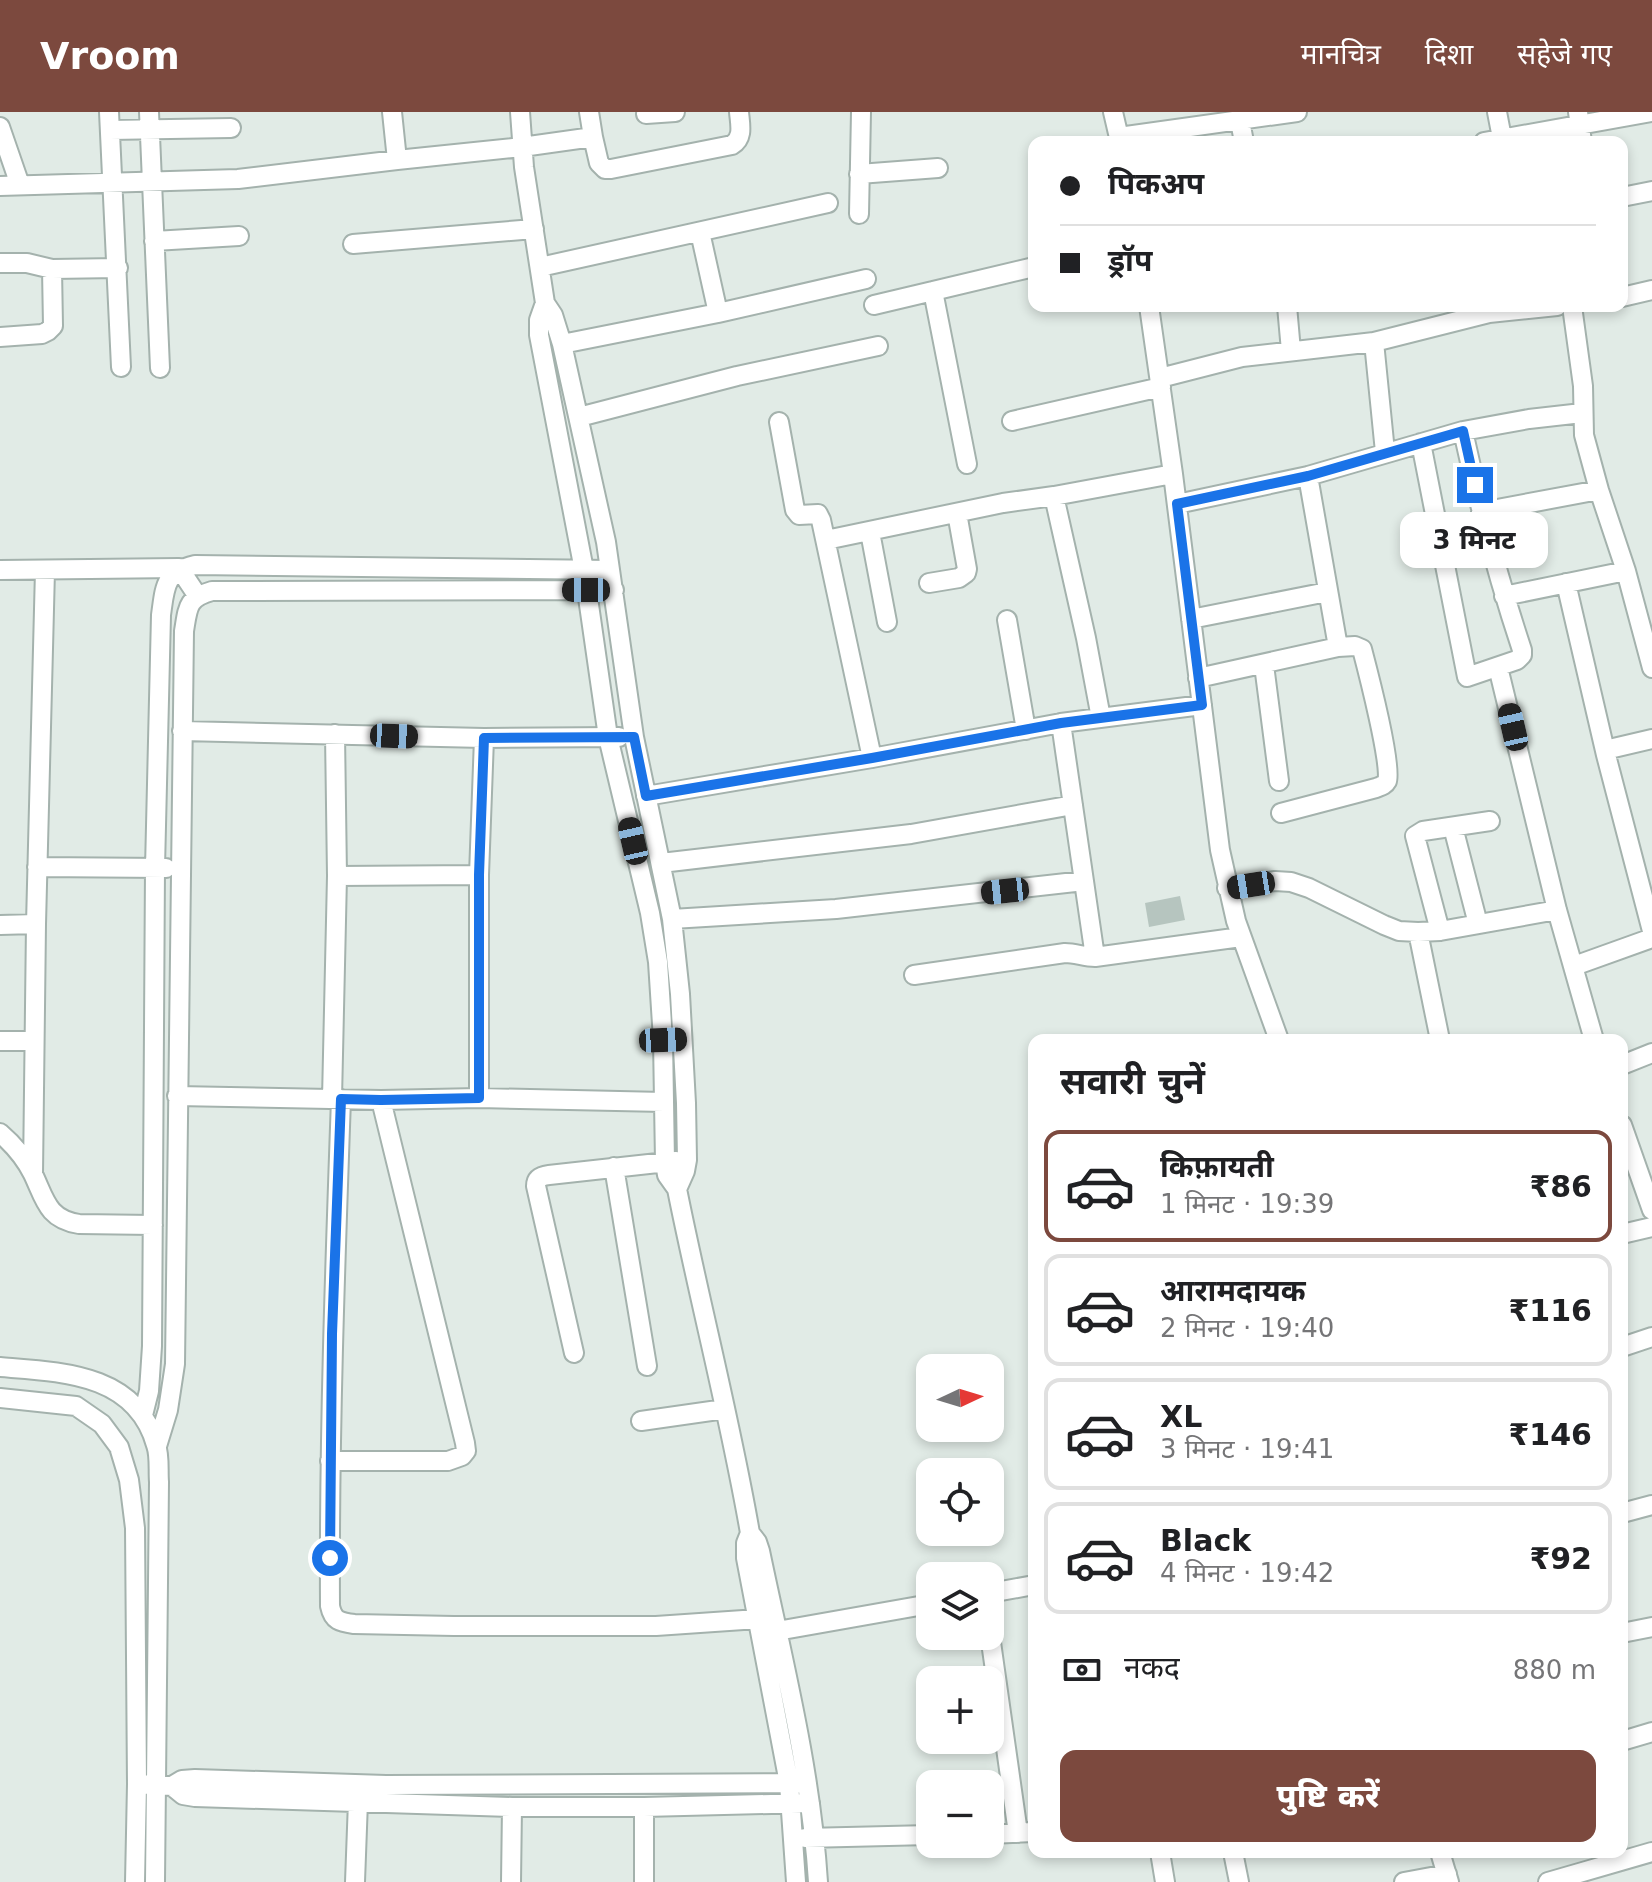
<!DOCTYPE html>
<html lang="hi">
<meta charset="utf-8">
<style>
body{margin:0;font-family:"DejaVu Sans","Noto Sans Devanagari",sans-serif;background:#f6f6f6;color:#202124;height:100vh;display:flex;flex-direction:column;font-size:30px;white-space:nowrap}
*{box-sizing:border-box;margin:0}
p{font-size:26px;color:#757577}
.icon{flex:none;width:44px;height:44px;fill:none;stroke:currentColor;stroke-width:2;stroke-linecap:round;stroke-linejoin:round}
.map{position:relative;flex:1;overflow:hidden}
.drawer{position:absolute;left:1028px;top:922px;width:600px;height:824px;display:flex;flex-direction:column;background:#fff;border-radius:16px;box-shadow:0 4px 12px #0003}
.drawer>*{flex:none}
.banner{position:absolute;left:1028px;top:24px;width:600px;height:176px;border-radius:16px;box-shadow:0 4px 12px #0003;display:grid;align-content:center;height:176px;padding:0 32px;background:#fff}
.needle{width:52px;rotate:86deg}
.controls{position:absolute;left:916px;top:1242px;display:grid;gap:16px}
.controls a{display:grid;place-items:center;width:88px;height:88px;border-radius:16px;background:#fff;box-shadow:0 4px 12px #0003;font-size:40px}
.end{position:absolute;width:36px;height:36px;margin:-18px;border:10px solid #1a73e8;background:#fff;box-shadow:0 0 0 4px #fff}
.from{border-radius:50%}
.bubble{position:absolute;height:56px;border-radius:16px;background:#fff;box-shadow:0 4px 12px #0003;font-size:26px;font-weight:800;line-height:56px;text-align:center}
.car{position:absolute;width:24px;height:48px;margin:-24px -12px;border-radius:10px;box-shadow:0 0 6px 2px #0007;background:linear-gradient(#222 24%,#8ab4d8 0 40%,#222 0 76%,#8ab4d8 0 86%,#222 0)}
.banner b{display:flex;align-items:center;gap:28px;height:76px;font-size:30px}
.banner b+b{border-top:2px solid #e0e0e0}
.banner i{width:20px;height:20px;background:#202124}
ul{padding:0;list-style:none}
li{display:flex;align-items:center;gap:24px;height:112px;margin:0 16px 12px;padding:0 16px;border:4px solid #e0e0e0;border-radius:16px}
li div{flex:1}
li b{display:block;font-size:30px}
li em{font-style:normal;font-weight:800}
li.active{border-color:#7c493e}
li>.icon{width:72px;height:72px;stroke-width:1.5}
h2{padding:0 32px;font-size:36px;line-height:96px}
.pay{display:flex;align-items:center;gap:20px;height:88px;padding:0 32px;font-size:30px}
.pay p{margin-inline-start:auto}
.cta{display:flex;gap:16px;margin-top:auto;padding:16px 32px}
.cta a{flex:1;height:92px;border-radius:16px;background:#7c493e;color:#fff;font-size:32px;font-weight:800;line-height:92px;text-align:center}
header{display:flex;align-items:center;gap:48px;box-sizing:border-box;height:112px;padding:0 40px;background:#7c493e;color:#fff}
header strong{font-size:38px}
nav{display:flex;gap:44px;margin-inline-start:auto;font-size:28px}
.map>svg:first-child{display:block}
.building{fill:#b6c5bf}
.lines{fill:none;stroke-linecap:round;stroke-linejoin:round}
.minor-casing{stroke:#a4b2ad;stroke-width:22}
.minor{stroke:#fff;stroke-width:18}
.route{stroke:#1a73e8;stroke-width:10}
</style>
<header>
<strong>Vroom</strong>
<nav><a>मानचित्र</a><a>दिशा</a><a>सहेजे गए</a></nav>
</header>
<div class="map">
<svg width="1652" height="1770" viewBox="0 0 1652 1770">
<rect width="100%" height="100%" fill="#e1ebe6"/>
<!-- building -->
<path class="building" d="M1180 784 1185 808 1149 815 1145 791Z"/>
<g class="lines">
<defs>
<path id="minor" d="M109 0 121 255
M149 0 160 256
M392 0 397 48
M520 0 524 55 545 191 553 203 562 232 606 430 634 625 672 807 680 882 686 991 687 1048 685 1059 677 1077
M589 0 593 25
M1113 0 1120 30
M1497 0 1502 26
M1578 0 1582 30
M646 2 675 0
M1240 9 1244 30
M0 15 20 73
M110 18 231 16
M1119 25 1297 0
M1484 30 1651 0
M859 62 938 56
M0 74 238 67 397 48 522 35 593 25 599 51 605 57H611L732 33C744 26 740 12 739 0
M1622 85 1652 79
M859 102 861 0
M700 120 718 201
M154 129 239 124
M353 132 534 117
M0 151H27L52 157 118 156
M540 155 828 91
M1622 185 1652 178
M545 191 539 208V223L584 458 608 625 650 801 658 850 663 928 665 1050 667 1063 677 1077C700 1192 730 1305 750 1421L746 1431V1446L789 1671 796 1770
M874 193 933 179
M1149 194 1173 362 1220 738 1236 809 1279 928
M1287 194 1291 239
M1572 194 1583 274 1584 323 1599 378 1626 459 1652 556
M0 225 42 222 48 219 53 214 52 157
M1374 230 1385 340
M562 232 718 201 866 167
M1160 266 1242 245 1374 230 1489 201 1557 194
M579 305 737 264 878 234
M1012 309 1161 275
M779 310 795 398 799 403 818 402 821 408 872 646
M1421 331 1467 565 1517 548 1522 543V538C1498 466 1479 393 1463 319
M967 352 933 179 1034 155
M1308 364 1338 535
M1054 384 1086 526 1101 606
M1177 392 1308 364 1463 319 1529 307 1582 301
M1481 400 1599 378
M870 420 887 510
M826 428 1003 391 1054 384 1173 362
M0 458 179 456 197 483
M929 471 959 466 966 461 967 457 957 401
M1566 471 1606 643 1652 819
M1504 484 1626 459
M1191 507 1327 480
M1007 508 1026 618
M1264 553 1279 669
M1498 555 1557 798 1594 928
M1198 566 1338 535 1355 534 1362 537C1367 556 1393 657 1387 669 1385 673 1381 674 1376 676L1281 701
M1061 611 1095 845
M182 619 484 626 619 625
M1605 638 1652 627
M646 684 872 646 1061 611 1202 593
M1453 715 1478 812
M661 751 911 722 1073 693
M37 755 166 756
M337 764 479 763
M1227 776 1275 769 1291 770 1309 776 1384 813 1399 819 1418 820 1440 819 1557 798
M672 807 836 797 1084 769
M0 813 36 812
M1440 819 1415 724 1423 719 1490 709
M1418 820 1440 928
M1574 854 1652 826
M914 863 1065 841C1076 841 1084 845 1095 845L1241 825
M0 929H34
M1622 953 1652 941
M177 984 381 988 479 986 664 990
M479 986V763L484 626
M332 987 337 764 335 622
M341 987C335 1156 329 1325 330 1494 333 1509 340 1510 354 1512L454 1514H656L758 1507
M1622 1013 1652 1098
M0 1021C14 1033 25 1046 33 1062 45 1087 47 1107 79 1112L153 1113
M614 1055 647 1254
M33 1062 36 812 45 458
M1622 1122 1652 1115
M1622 1235 1652 1225
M574 1241 536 1074C536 1066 541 1064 549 1063L676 1049
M0 1255C61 1260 136 1261 156 1333 160 1344 158 1358 159 1370L155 1770
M0 1286 76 1294 102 1312 119 1335 129 1368 135 1416 137 1672 135 1770
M143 1303 149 1279 152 1234 155 756 161 503C165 475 164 460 195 453L610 458
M641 1309 725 1297
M157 1334 168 1298 175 1252 184 519C188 495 187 486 212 479L614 478
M330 1349H448L462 1344 466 1339 465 1331 381 988
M1622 1401 1652 1393
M750 1421 757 1430 760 1439C783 1549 811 1658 818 1770
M990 1481 1034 1473
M777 1519 930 1492
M1622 1521 1652 1515
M990 1523 1018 1721
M1622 1629 1652 1620
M137 1672 172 1674 182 1668 195 1667 386 1673 807 1671
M172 1674 183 1683 195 1685 512 1695H644L810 1691
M990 1722 1034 1720
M805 1726 930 1723
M1160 1740 1165 1770
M1233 1740 1239 1770
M1440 1740 1449 1770
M355 1770 358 1689
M511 1770 512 1695
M644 1770V1695
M1404 1770 1447 1762
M1548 1770 1652 1740"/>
</defs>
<!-- minor casing -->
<use href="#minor" class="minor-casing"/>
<!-- minor -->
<use href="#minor" class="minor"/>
</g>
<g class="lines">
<!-- route -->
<path class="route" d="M330 1446 332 1222 341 987 381 988 479 986V763L484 626 634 625 646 684 872 646 1061 611 1202 593 1177 392 1308 364 1463 319 1475 373"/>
</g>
</svg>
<div class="controls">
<a><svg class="needle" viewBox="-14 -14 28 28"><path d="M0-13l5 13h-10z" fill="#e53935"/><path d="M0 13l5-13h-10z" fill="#757577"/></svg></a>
<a><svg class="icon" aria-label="locate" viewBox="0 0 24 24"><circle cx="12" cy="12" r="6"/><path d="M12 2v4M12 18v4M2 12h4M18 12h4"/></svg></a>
<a><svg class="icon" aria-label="layers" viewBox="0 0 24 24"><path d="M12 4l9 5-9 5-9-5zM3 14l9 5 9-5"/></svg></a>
<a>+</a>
<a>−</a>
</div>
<i class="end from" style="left:330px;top:1446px"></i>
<i class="end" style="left:1475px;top:373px"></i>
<div class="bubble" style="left:1400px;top:400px;width:148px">3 मिनट</div>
<i class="car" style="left:586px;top:478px;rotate:270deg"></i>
<i class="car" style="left:1513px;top:615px;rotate:347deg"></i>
<i class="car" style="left:394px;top:624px;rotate:92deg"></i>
<i class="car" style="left:633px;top:729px;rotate:347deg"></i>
<i class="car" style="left:1251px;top:773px;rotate:261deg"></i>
<i class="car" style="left:1005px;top:779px;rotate:264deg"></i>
<i class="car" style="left:663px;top:928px;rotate:88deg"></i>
<div class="banner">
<b><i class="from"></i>पिकअप</b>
<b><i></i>ड्रॉप</b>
</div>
<section class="drawer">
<h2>सवारी चुनें</h2>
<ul>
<li class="active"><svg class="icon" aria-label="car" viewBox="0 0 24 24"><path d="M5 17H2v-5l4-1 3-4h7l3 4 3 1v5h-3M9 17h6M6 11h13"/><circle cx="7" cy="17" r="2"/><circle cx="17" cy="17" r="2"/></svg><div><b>किफ़ायती</b><p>1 मिनट · 19:39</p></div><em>₹86</em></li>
<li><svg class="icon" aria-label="car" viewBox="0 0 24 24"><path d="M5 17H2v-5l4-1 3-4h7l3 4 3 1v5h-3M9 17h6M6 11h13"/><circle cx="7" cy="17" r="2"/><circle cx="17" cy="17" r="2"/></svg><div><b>आरामदायक</b><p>2 मिनट · 19:40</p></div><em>₹116</em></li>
<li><svg class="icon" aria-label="car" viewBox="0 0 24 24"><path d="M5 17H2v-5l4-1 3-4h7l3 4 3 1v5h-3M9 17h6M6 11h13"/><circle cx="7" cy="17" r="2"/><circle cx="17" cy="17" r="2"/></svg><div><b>XL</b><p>3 मिनट · 19:41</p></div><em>₹146</em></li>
<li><svg class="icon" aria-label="car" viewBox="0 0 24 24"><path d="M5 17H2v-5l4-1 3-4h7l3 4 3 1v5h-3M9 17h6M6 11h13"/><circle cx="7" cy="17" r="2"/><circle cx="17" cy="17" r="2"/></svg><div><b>Black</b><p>4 मिनट · 19:42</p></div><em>₹92</em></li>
</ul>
<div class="pay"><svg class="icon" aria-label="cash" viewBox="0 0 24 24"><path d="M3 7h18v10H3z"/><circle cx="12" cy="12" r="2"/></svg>नकद<p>880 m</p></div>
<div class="cta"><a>पुष्टि करें</a></div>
</section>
</div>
